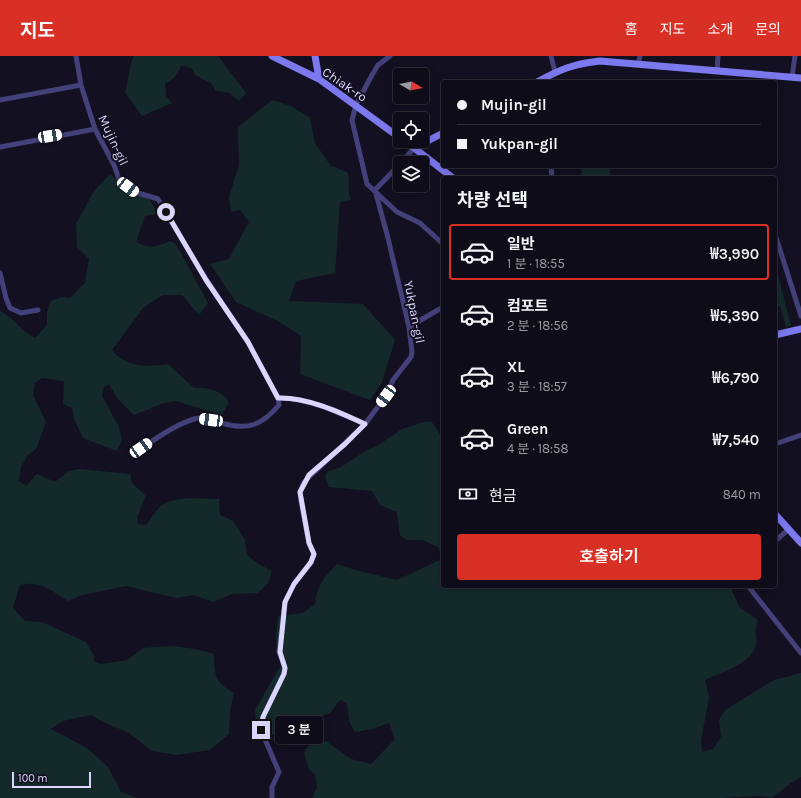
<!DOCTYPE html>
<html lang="ko">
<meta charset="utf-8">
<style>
body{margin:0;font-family:Karla,"Noto Sans KR",sans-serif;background:#171522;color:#f1f3f6;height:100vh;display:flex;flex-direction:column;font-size:15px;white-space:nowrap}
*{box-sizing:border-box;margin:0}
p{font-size:13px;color:#9b9ba2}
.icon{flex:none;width:22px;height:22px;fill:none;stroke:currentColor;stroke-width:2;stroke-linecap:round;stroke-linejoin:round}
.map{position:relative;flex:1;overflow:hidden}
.side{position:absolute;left:441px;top:120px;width:336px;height:412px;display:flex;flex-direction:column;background:#0e0c19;border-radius:4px;box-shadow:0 2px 10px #0003,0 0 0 1px #2e2c38}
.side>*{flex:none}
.guide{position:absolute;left:441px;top:24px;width:336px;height:88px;border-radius:4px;box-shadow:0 2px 10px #0003,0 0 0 1px #2e2c38;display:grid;align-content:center;height:88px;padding:0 16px;background:#0e0c19}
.needle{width:26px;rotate:99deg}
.tools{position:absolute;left:393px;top:12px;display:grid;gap:8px}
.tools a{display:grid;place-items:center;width:36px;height:36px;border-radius:4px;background:#0e0c19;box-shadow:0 2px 10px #0003,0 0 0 1px #2e2c38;font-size:20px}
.scale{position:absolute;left:12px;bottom:10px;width:79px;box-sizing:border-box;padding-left:4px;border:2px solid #dad5fa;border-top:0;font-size:11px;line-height:14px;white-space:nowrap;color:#dad5fa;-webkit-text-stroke:3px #131021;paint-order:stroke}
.end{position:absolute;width:18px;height:18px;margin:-9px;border:5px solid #dad5fa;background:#111;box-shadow:0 0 0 2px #111}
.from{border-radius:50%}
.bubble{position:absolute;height:28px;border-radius:4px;background:#0e0c19;box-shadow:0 2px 10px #0003,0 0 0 1px #2e2c38;font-size:13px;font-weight:600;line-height:28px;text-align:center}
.car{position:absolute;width:12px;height:24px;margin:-12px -6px;border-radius:5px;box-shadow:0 0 3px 1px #0007;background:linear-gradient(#fff 24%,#345 0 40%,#fff 0 76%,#345 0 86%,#fff 0)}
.guide b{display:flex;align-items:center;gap:14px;height:38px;font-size:15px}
.guide b+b{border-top:1px solid #2e2c38}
.guide i{width:10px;height:10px;background:#f1f3f6}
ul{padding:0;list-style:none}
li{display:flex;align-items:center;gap:12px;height:56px;margin:0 8px 6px;padding:0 8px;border:2px solid transparent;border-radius:4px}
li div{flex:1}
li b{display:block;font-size:15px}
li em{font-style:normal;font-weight:600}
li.active{border-color:#d93025}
li>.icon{width:36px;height:36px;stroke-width:1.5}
h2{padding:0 16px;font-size:18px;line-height:48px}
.pay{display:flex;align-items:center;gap:10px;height:44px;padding:0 16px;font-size:15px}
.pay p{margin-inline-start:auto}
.primary-button{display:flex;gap:8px;margin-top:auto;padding:8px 16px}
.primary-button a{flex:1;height:46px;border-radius:4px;background:#d93025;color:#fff;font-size:16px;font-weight:600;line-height:46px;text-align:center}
header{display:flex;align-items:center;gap:24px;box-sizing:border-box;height:56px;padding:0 20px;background:#d93025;color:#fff}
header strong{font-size:19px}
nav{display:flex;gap:22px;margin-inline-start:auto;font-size:14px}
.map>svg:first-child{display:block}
.green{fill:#142a2a}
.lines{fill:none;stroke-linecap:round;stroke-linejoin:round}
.street{stroke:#44417a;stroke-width:5}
.secondary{stroke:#7c78ee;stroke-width:7}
.route{stroke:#dad5fa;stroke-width:5}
.labels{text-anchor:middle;stroke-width:4;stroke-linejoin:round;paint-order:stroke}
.street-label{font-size:13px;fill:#dad5fa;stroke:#131021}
</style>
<header>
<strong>지도</strong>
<nav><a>홈</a><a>지도</a><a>소개</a><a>문의</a></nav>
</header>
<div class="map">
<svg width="801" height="742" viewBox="0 0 801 742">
<rect width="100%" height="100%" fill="#131021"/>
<!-- green -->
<path class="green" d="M134 0H218L246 37 239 45 229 37 216 35 211 27 195 19 192 13 182 9 174 22 165 28 166 40 172 47 142 60 125 37 131 7Z
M272 44 291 50 310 62 315 87 331 110 347 116C351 126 346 134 351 144L340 146 335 217 296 225 289 245 363 248 395 284 382 326 370 344 300 318 301 280 278 265 236 246 210 208 229 203 249 166 240 154 231 156 229 141 239 109 238 71Z
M581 110H611L609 122H582Z
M110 118C121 128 130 135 145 136L158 158 145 160 136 186C149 193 158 191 170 185L176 188 208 247 199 259 182 239H163L143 252 112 294C126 312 147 311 168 308L194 332C207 331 221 334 229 346L222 359 176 345 164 347 134 359 117 342 109 328 104 331 102 340 118 369 122 384 117 395 83 382 74 363 72 352 63 348 64 325 42 322 35 327 33 339 46 366 36 393 28 399 21 411 19 425 26 430 37 418 55 426 69 415 79 413 130 418 132 427 146 440 137 461 138 468 146 469C151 463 156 454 162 449 177 439 202 443 219 443L220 459 233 465 245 484 247 499 257 507 272 515 268 527 258 537 232 538 213 546 194 539 176 542 126 530 82 539 68 545C51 535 42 524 20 529L13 552 25 565 42 566 86 586 94 600V605L101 608 127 604 143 592 174 590 195 593 214 598C215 621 214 625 234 637L230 654 229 678 210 694 176 699 152 695 129 677 101 665 91 659 63 665 51 673 87 692 108 711 121 736 137 742H0V255C14 261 21 276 35 282L47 269V256L51 245 61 241 70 242 85 227 89 203 77 191 76 168 94 135Z
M775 207 791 270 786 271 780 250 775 251Z
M423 366H432L443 383V530H517L519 534 532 530H733L731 533 740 552 758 564C753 576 758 580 756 589 751 608 721 617 705 624L709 641 701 685 702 696 713 693 721 681 719 664 725 654 774 624 801 617V721L791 727 772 742 760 740 722 742H312L317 731 315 718 309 713 304 697 308 690 326 685 351 703 371 708 395 683 389 667 373 673 355 676 349 665 347 647 340 644 331 656 312 666 267 681 256 666 255 654 281 609 280 598 277 591 276 582 278 560 303 557 315 548C316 531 325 520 337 508L359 515 397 524 442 503 438 491 422 484H407L400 480 397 456 380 449 372 435 329 431 325 421 327 416 341 411 367 394 377 390 402 373Z"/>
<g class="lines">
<!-- street -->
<path class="street" d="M76 0 81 29 95 73 114 109 120 126 135 136 158 143 206 223 248 286 278 342 279 349C262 369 248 375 222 367 215 365 206 361 198 362 180 366 156 382 141 393
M390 0 378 9 372 19 356 49 352 64 367 128 397 156 420 167 443 188
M551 0 555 16
M638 9 640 0
M717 15 718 0
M792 21 795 0
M0 44 81 29
M0 91 95 73
M401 107 414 92
M551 110 552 122
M775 178 801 260
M0 217 6 242 10 252 21 257 38 254
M409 271 443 251
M278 342C307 341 339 357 365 368
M775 388 801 379
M775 485 789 473
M748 530 801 597
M272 742V731L279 716 261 674 263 661 284 617 285 612 279 596 285 546 294 528 311 507 314 498 309 487 301 446 300 436 304 426 365 368 386 340 393 324 411 301 412 296 409 271 388 182 375 134 400 108"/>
<!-- secondary -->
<path class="secondary" d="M272 0 319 23 400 82
M315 0 319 23
M537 26C561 13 573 8 600 5L801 22
M405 85 453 122
M414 92 443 77
M775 279 801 273
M775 458 801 487"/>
</g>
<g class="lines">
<!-- route -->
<path class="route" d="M166 156 206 224 248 286 278 342C307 341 339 356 365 368L345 388 309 419 300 436 309 487 314 498 311 506 294 528 285 546 280 596 285 612 284 618 263 661 261 674"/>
</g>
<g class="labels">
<!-- street labels -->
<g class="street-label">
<text transform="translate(345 28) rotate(34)" y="5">Chiak-ro</text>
<text transform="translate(114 84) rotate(65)" y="5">Mujin-gil</text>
<text transform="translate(415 256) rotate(79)" y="5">Yukpan-gil</text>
</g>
</g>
</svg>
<div class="tools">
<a><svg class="needle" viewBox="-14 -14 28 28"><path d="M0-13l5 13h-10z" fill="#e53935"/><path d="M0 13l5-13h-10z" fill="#9b9ba2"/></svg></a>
<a><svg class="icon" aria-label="locate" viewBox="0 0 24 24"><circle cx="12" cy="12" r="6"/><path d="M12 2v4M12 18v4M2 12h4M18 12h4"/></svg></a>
<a><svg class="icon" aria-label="layers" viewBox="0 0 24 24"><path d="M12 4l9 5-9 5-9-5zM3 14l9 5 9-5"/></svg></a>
</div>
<div class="scale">100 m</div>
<i class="end from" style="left:166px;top:156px"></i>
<i class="end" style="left:261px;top:674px"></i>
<div class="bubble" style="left:275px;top:660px;width:48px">3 분</div>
<i class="car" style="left:50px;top:80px;rotate:81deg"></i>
<i class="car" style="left:128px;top:131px;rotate:127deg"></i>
<i class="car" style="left:386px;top:340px;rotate:217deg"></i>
<i class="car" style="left:211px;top:364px;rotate:278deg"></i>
<i class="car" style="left:141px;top:392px;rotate:56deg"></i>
<div class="guide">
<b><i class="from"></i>Mujin-gil</b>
<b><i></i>Yukpan-gil</b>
</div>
<section class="side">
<h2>차량 선택</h2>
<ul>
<li class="active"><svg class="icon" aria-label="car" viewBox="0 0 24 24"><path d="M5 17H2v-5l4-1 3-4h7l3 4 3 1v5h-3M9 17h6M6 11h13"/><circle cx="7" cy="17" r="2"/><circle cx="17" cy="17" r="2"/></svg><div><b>일반</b><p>1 분 · 18:55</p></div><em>₩3,990</em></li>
<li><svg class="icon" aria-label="car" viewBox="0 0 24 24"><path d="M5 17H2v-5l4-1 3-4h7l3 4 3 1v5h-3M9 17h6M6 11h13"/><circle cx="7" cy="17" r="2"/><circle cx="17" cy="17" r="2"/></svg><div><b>컴포트</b><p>2 분 · 18:56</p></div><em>₩5,390</em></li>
<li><svg class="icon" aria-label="car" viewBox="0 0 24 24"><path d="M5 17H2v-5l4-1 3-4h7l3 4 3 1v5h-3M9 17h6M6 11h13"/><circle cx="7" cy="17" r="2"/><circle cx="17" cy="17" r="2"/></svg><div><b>XL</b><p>3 분 · 18:57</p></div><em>₩6,790</em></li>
<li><svg class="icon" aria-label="car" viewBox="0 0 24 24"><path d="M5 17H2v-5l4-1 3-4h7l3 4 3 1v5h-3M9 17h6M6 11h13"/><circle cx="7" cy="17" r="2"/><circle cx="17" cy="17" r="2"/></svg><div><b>Green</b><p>4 분 · 18:58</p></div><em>₩7,540</em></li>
</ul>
<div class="pay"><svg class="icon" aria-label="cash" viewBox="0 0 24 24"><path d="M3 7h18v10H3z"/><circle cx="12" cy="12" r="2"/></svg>현금<p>840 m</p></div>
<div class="primary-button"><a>호출하기</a></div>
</section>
</div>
